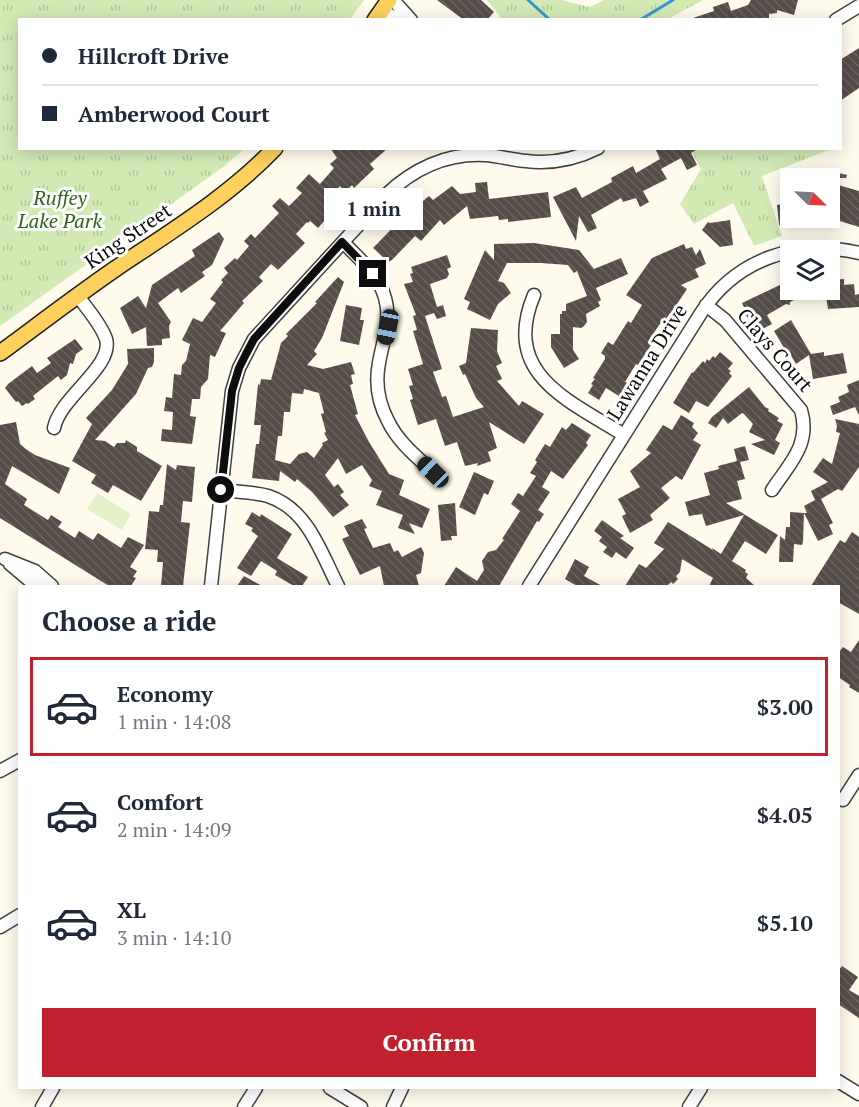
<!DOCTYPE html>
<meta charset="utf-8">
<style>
body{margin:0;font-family:"PT Serif",serif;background:#f2f2f3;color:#1f2937;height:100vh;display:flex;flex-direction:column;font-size:22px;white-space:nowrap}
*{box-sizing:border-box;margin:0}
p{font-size:20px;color:#747a83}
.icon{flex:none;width:33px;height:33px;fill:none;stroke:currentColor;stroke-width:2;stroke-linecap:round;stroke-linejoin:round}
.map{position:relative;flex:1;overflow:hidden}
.side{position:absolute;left:18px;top:585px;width:822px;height:504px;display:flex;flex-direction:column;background:#fff;border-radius:0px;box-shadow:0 3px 15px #0003}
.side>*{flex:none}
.top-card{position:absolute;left:18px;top:18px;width:824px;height:132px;border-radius:0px;box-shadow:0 3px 15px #0003;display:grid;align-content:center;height:132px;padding:0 24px;background:#fff}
.needle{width:39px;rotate:114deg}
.tools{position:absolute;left:780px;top:168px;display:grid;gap:12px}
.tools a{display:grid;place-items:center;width:60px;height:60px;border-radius:0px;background:#fff;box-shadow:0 3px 15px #0003;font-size:30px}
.end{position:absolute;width:27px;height:27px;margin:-14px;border:8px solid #0d0d0d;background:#fff;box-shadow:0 0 0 3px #fff}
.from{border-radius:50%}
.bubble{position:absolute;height:42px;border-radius:0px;background:#fff;box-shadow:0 3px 15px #0003;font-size:20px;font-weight:700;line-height:42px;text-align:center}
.car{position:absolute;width:18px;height:36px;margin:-18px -9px;border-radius:8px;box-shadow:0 0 4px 2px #0007;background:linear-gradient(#222 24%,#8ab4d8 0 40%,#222 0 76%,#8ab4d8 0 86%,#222 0)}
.top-card b{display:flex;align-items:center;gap:21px;height:57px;font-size:22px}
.top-card b+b{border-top:2px solid #e0e1e3}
.top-card i{width:15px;height:15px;background:#1f2937}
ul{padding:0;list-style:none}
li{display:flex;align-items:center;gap:18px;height:99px;margin:0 12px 9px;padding:0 12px;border:3px solid transparent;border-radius:0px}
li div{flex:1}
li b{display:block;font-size:22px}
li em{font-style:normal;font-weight:700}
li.current{border-color:#c1202e}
li>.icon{width:54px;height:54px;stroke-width:1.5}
h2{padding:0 24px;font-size:27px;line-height:72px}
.cta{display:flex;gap:12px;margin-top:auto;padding:12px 24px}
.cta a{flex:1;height:69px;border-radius:0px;background:#c1202e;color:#fff;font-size:24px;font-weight:700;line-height:69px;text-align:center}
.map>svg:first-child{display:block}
.grass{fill:url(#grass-tufts)}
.pitch{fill:#e4f1c7}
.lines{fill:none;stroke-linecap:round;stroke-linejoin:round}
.stream{stroke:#3498d1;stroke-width:3}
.building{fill:url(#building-back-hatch);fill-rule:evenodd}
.minor-casing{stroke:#404040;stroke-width:15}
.major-casing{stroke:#1e1e1e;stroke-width:18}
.minor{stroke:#fff;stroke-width:12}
.major{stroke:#fdd05e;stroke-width:15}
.route{stroke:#0d0d0d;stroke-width:8}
.labels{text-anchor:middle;stroke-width:6;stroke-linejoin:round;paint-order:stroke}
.park-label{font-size:20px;font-style:italic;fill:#2d661b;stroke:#fff}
.street-label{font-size:20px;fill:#0d0d0d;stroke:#fff}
</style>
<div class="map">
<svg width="859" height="1107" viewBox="0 0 859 1107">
<defs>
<pattern id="grass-tufts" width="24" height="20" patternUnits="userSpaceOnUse" patternTransform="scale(1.5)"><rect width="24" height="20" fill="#d3eab5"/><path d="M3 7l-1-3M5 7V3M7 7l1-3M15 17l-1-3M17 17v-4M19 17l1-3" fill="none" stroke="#b4c89a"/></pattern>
<pattern id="building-back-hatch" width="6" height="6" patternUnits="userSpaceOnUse" patternTransform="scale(1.5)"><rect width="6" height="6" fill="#564d49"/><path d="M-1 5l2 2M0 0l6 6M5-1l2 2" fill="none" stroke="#69625f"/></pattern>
</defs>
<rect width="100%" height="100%" fill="#fffbec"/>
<!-- grass -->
<path class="grass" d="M0 0H364L350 19 20 20V148L244 149 222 168 0 326Z
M487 0H561L590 7 604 0H703L668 19 503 20Z
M690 149H831L762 176 782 236 754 246 733 203 694 224 680 204 701 169Z"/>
<!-- pitch -->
<path class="pitch" d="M97 493 131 514 122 530 87 509Z"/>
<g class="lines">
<!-- stream -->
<path class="stream" d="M528 0 550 20
M640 20 673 0"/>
</g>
<!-- building -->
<path class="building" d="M437 0H481L494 12 487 20H464Z
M751 0H798L794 15 777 10V13L769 14V20H693V18L714 11 713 7 728 2 731 11 748 5Z
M859 48V88L840 101V60Z
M330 148H388L370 164 374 169 354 188 352 185 345 192 340 186 325 203 333 211 318 228 310 221 308 223 307 222 296 234 305 243 278 270 271 264 259 277 263 281 242 301 244 303 220 331 226 333 215 357 210 355 208 379 201 387 200 399H192L190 416 196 417 192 444 161 441 162 429 172 430 173 412 164 411 166 397 172 398 174 374 181 375 182 365 186 361 190 344 182 340 193 318 202 322 216 303 210 299 223 282 221 280 228 273 224 268 235 258 237 260 249 246 244 241 251 234 255 238 279 213 272 206 280 198 289 206 302 193 296 188 309 174 320 184 334 168 330 164 337 158Z
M655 148H699L691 153 697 165 687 170 681 158 661 169 667 179 643 191 649 202 640 207 636 198 623 202 621 198 591 215 597 228 588 232 579 216 576 241 553 197 576 187 582 198 612 182 611 178 633 166 636 173 660 159Z
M822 169 847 175 846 178H839L838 185 859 191V227L830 218V178H819Z
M487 182 489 199 548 192 551 217 508 222V219L499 220 498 216 470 219 467 206 444 225 440 220 421 241 415 236 392 260 388 262 373 248 415 205 417 206 429 196 433 200 452 186 460 194 476 192 475 183Z
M790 203V223L779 225 777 205Z
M730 220 733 245 720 247 702 230 708 222 710 223Z
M219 232 224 239 212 265 202 272 205 276 181 293 178 288 158 303 171 322 169 326 170 338 162 339V345L147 346 146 327 132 334 120 308 138 296 146 308 152 285 195 256 192 250Z
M534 243 579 250 594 269 621 258 628 274 596 288 601 300 598 302 600 306 586 314 587 322 584 326 581 328 573 327V350L579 359 564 368 551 347V334H560V314H562V311H566V304L587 296 577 271 574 273 568 265 541 263H507L498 281 504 283 511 293 498 304 490 320 467 309 470 302 464 299 485 250 494 260V244Z
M684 244 686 249 692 247 696 255 700 249 706 264 695 269 699 277 681 285 687 289 671 313H670L666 319 664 318 651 337 655 339 638 365 636 364 625 382 628 383 619 396 606 388 599 400 588 393 593 385 591 384 595 379 593 378 605 359V356L601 353 608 342 613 345 628 321 631 323 642 305 626 295 652 258Z
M447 255 451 267 447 269 449 274 447 278 430 284 437 307 443 305 446 316 437 319 434 313 425 316 442 369 433 372 442 397 446 396 453 417 484 407 476 398 465 374 463 375 459 366 466 363 471 328 498 330 497 351 502 363 496 366 502 379 497 381 519 406 522 401 544 414 524 444 489 422 497 448 488 452 491 461 477 466 478 463 465 466 457 442 445 446 436 419 418 425 410 400 413 399 409 386 413 385 408 369 423 364 413 331 417 330 413 316 416 315 404 284 413 282 410 274 413 273 411 267Z
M338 277 344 282 322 338 314 351 317 354 307 365 323 369 351 362 355 374 351 375 353 384 350 385 358 414 355 415 369 442 389 474 404 480 399 495 430 509 422 528 409 523 415 534 398 528 403 515 376 505 382 491 369 486 372 480 362 465 346 474 338 458 325 475 334 487 338 484 344 492 340 495 349 505 333 517 312 492 297 479 295 482 280 471 279 481 252 478 256 444H259L261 425H254L258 384 260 385 261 379 271 380 281 343 288 336 286 334 317 303 315 302ZM304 389 319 393 324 413 321 414 326 432 324 433 328 440 322 443 323 445 314 458 307 452 299 454 290 464 275 460 278 436H282L284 412H290L292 393 303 394Z
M790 279V290H813L790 302V305L786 304 767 315 772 324 757 332 745 314H747L742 303 782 284 781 281Z
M844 279V285L854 284 855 295 859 294V307L828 309 826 296 832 292 830 288V280Z
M346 305 362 308 360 320H364L359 345 340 341Z
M791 320 811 354 824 352V356L843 353 847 373 813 379 809 355 796 364 789 352 787 353 774 331Z
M75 339 83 349 76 354 73 364 70 363 67 375 61 380 58 376 33 396 35 399 28 404 27 403 22 406 18 401 16 402 5 388 8 384 32 366 37 373 51 363 47 358Z
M154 348V362L152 367 148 368 136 394 95 440 105 441 114 447 117 443H125L126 440 137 447V451L162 466 141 501 113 485 108 493 91 483 96 475 72 461 92 424 86 418 112 390 128 364 127 349Z
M720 352 733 363 728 369 731 371 729 373 732 376 708 407 696 401 689 413 673 403 692 372 693 373 703 361 705 363 707 359 709 361 713 356 715 358Z
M859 380V415L855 407 833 415 830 406 840 402 838 397 849 392 847 385Z
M749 387 765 407 769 409 768 411 779 418 777 421 783 424 775 440 780 443 774 455 751 444 765 440 749 432 753 424 744 414 742 413 728 424 723 418 716 428 708 423 712 417Z
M681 415 694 423 692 427 698 433 693 440 701 445 682 480 676 476 661 488 670 498 650 515 653 520 630 533 622 516 626 514 618 499 640 487 630 471 651 453 646 450 663 425 672 430Z
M835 419 859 424V467L842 491 838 489 821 499 833 523 829 525 833 534 818 541 804 513H807L804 506 815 500 811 491 828 482 813 472 823 458 832 464 840 433 836 432 837 426Z
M16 422 20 444 26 449 35 455 70 468 59 494 12 466 5 484 27 499 24 505 48 520 51 515 62 522 58 527 75 538 79 531 93 540 98 533 121 548 128 537 144 545 130 567 137 571 133 577 136 578 131 586H109L0 518V425Z
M572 423 591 435 586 443 588 445 563 479 551 471 542 487 550 492 538 510 544 514 539 522 537 521 499 586H444L456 567 477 581 484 570 482 561 488 552 496 550 504 540 502 539 520 511 511 504 518 493 523 496 536 476 530 473 537 462 535 460 545 444 550 447 562 427 566 430Z
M745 446 749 460 740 462 745 479 737 481 742 499 726 503 778 535 766 554 745 541 732 561 746 570 745 572 748 574 746 578 755 586H709L713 578 682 559 680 572 676 576 678 579 673 584 671 582 667 586H625L639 564 646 568 664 549 654 543 668 522 713 550 712 548 721 554 744 515 706 526 702 514 689 516 685 502 710 495 704 473 719 469 718 466 737 461 734 449Z
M167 464 176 470 177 465 195 467 192 502 183 501 181 522 190 523 183 586H161L163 562H157L158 550 145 549 149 511 159 512 160 505H163Z
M474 472 494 481 488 495 484 493 475 515 459 507Z
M455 503 457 536H451L452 540 441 541 438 505Z
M252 512 260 517 261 514 292 534 277 558 308 577 302 586H294L275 575 277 571 261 561 251 576 237 568 258 536 251 531 253 528 245 524Z
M790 512 804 513 803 542 802 545 794 544 793 562H779L780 536 785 540 786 527H790Z
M362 519 367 528 364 529 373 548 390 543 394 552 398 550 402 557 421 547 424 553 421 573 416 575 419 586H384L380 566 360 575 342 539 349 536 344 526Z
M602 520 624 536 620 538 634 548 626 559 616 552 612 558 603 552 607 547 599 541 602 537 594 531Z
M852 532 859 537V614L838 602V586H811L840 540 845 543Z
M575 559 589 567 584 576 602 586H577L565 579Z
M244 576 262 586H237Z
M859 640V693L849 687 850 685 838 677V653L843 647 851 652Z
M842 966 858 977 849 990 859 996V1018L838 1004V971Z"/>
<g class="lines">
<defs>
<path id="minor" d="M393 0 411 20
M382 10 398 20
M836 20 859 6
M343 242C355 255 370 267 379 283 395 313 384 334 379 363 375 383 379 404 388 421 398 442 417 457 433 472
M534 295C501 374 568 400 624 435
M706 305 725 320 801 410C811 444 790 463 772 490
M54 428C60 397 114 366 106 339 101 324 87 309 78 296
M221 490C236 492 253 492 268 496 308 509 321 553 338 586
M5 559 35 571 52 586
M10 564 29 580 44 586
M211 586 232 391 239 368 254 339 386 195C413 169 447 153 485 155 499 156 513 160 526 161 551 164 576 159 598 148
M529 586 701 313C736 259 798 238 859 253
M0 771 20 760
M843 800 859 775
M0 927 20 915
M838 1081 859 1094
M330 1088 361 1107
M42 1107 53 1088
M244 1107 256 1088
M393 1107 402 1088
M689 1107 701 1088"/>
<path id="major" d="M375 20 389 0
M0 353C38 325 76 296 115 269 170 232 228 197 275 148"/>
</defs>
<!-- minor casing -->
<use href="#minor" class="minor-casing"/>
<!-- major casing -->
<use href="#major" class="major-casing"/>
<!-- minor -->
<use href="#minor" class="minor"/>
<!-- major -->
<use href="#major" class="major"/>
</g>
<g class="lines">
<!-- route -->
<path class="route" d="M221 490 232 391 239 368 246 354 254 339 342 242 373 274"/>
</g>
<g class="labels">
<!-- park labels -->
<g class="park-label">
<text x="60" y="205">Ruffey<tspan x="60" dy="23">Lake Park</tspan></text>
</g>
<!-- street labels -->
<g class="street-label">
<text transform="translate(128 236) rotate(-34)" y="7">King Street</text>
<text transform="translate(775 350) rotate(49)" y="7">Clays Court</text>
<text transform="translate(647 362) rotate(-58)" y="7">Lawanna Drive</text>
</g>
</g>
</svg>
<div class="tools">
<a><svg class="needle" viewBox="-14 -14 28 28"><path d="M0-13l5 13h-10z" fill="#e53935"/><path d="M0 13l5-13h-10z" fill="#747a83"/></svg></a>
<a><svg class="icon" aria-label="layers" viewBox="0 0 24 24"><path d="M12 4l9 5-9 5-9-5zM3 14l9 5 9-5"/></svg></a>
</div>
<i class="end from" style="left:221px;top:490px"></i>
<i class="end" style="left:373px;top:274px"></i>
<div class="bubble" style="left:324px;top:188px;width:99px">1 min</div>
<i class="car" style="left:388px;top:327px;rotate:192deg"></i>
<i class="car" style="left:433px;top:472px;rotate:314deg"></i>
<div class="top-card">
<b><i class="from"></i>Hillcroft Drive</b>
<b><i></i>Amberwood Court</b>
</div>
<section class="side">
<h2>Choose a ride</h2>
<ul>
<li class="current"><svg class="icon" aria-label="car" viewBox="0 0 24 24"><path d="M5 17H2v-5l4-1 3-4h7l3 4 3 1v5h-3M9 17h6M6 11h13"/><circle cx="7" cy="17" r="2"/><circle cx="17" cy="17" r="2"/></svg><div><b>Economy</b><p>1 min · 14:08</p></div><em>$3.00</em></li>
<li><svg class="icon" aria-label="car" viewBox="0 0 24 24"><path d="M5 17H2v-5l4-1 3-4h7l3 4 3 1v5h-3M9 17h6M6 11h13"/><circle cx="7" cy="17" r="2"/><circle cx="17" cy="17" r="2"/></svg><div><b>Comfort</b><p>2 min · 14:09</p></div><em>$4.05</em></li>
<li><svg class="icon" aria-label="car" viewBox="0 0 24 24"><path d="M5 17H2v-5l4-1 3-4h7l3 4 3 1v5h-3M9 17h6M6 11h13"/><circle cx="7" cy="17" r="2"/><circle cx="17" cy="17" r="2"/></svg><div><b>XL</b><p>3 min · 14:10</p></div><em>$5.10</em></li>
</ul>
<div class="cta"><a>Confirm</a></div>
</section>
</div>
